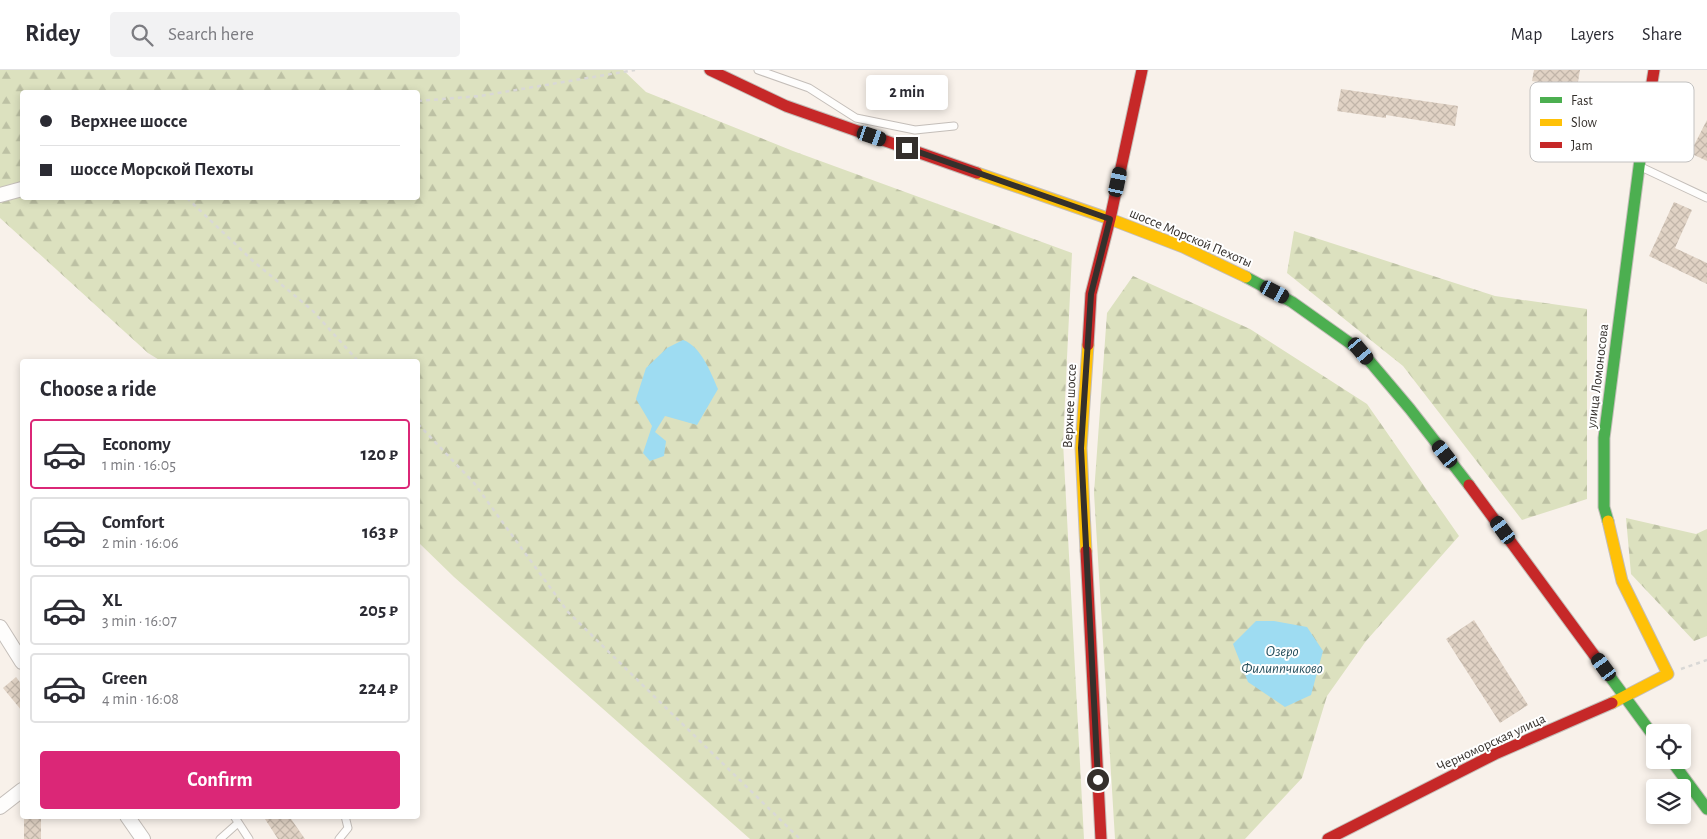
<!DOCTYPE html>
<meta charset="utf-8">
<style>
body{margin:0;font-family:"Alegreya Sans",sans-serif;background:#f2f2f3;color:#2b2b33;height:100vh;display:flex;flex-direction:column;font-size:19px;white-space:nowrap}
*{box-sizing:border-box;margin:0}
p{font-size:16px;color:#7c7c81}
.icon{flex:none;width:28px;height:28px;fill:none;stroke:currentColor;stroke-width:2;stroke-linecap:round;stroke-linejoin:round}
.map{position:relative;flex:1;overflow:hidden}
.drawer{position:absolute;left:20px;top:289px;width:400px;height:460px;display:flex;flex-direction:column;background:#fff;border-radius:5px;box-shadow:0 2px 8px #0003}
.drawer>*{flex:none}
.guide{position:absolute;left:20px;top:20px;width:400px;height:110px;border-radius:5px;box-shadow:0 2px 8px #0003;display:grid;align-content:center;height:110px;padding:0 20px;background:#fff}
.tools{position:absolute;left:1646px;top:654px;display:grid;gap:10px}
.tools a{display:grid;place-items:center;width:45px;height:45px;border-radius:5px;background:#fff;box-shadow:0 2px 8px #0003;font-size:25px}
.end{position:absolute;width:22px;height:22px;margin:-11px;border:6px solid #35302c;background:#fff;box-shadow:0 0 0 2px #fff}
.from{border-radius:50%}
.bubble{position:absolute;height:35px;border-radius:5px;background:#fff;box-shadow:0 2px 8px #0003;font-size:16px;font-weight:600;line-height:35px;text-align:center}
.car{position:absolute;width:15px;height:30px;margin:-15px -8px;border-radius:6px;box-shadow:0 0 4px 1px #0007;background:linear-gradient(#222 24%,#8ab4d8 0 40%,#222 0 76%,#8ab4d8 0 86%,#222 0)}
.guide b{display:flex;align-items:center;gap:18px;height:48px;font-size:19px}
.guide b+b{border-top:1px solid #e1e1e2}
.guide i{width:12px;height:12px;background:#2b2b33}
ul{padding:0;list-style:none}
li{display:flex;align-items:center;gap:15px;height:70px;margin:0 10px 8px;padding:0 10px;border:2px solid #e1e1e2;border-radius:5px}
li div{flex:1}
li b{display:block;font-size:19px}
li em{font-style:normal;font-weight:600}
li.selected{border-color:#db2777}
li>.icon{width:45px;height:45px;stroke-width:1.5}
h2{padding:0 20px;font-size:22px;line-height:60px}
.cta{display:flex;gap:10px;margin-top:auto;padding:10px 20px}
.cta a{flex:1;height:58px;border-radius:5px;background:#db2777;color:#fff;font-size:20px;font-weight:600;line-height:58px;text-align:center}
header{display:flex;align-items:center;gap:30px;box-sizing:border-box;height:70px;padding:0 25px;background:#fff;border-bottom:1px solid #e1e1e2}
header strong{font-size:24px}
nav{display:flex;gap:28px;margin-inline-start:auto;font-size:18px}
.search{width:350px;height:45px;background:#f2f2f3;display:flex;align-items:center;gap:12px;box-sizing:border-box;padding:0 18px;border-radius:5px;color:#7c7c81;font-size:19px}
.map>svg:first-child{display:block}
.forest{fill:url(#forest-firs);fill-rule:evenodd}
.water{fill:#9edcf2}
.building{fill:url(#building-cross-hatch)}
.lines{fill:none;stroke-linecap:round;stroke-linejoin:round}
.lane-casing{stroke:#c4beb9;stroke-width:9}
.street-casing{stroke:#c4beb9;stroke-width:16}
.fast-casing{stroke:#c4beb9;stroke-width:13}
.slow-casing{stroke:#c4beb9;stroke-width:13}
.jam-casing{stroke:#c4beb9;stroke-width:13}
.path{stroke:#d9d8d6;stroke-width:2.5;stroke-dasharray:4 4;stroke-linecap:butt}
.lane{stroke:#fefdfc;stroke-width:7}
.street{stroke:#fefdfc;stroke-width:14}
.fast{stroke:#4caf50;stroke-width:11}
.slow{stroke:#ffc107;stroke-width:11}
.jam{stroke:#c62828;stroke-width:11}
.route{stroke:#35302c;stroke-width:6}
.labels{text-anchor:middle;stroke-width:4;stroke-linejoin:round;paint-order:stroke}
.street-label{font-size:14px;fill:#35302c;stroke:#fff}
.water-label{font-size:15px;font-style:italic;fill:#254e5c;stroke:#fff}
.key{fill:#fff;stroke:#c2c1c0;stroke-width:1}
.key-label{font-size:14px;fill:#35302c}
</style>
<header>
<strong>Ridey</strong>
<div class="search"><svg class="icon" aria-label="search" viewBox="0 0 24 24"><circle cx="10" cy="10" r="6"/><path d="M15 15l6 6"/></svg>Search here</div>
<nav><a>Map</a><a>Layers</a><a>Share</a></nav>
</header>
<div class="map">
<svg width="1707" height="769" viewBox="0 0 1707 769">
<defs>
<pattern id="forest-firs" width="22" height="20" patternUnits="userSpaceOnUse" patternTransform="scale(1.25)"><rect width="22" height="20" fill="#dce1bf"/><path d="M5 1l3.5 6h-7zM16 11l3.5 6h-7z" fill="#bdc1a4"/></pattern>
<pattern id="building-cross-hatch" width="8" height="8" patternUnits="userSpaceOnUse" patternTransform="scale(1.25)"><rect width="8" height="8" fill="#e0d2c4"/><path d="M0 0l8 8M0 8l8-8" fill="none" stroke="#c1b5a9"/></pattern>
</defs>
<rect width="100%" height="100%" fill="#f8f1ea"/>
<!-- forest -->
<path class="forest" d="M0 0H623L646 22 793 81 1072 183 1063 372 1084 769H750L454 507 418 472V291H161L148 283 0 148ZM22 22H418V128H22Z
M1294 161 1495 226 1587 239V429L1522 450 1403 296 1287 203Z
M1133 206 1250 259 1367 334 1459 466 1366 571 1327 626 1302 708 1245 769H1115L1094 423 1107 243Z
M1626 448 1696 464 1707 459V566L1694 571 1631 504Z"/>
<!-- water -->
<path class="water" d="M683 270C701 276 711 303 718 319L697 355 665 346 655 362 666 371 664 386 650 391 643 383 652 356 636 329 646 298 667 278Z
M1256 551H1274L1307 557 1323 581 1311 625 1285 637 1248 612 1233 574Z"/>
<!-- building -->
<path class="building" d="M1534 0H1580L1577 18 1532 11Z
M1341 19 1458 36 1455 56 1386 45V48L1337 41Z
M1707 50V91L1690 83Z
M1674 132 1692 140 1675 178 1707 193V214L1649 186Z
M1474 550 1528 635 1500 653 1446 569Z
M16 607 22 615V641L3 618Z
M24 746H41V769H24Z
M263 746H289L305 769H278Z"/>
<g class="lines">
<defs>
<path id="lane" d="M758 0 809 18 856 48 915 60 954 56
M1641 97 1707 128
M234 746 249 769
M220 769 238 753
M339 769 348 758 345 746"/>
<path id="street" d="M0 125 22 119
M0 557 22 592
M0 737 22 720
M127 746 143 769"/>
<path id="fast" d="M1246 207 1292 232 1361 281 1410 339 1469 415
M1608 451 1604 437V368L1642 74
M1600 593 1655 668
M1671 690 1707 739"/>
<path id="slow" d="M977 103 1110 149 1183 177 1246 207
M1608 451 1622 511 1668 604 1612 633
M1086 481 1081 378 1088 275"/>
<path id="jam" d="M710 0 786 36 977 103
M1642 74 1654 0
M1088 275 1091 224 1110 149 1142 0
M1469 415 1600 593
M1086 481 1101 769
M1328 769 1495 684 1612 633"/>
</defs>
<!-- lane casing -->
<use href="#lane" class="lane-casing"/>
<!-- street casing -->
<use href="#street" class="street-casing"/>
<!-- fast casing -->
<use href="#fast" class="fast-casing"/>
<!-- slow casing -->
<use href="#slow" class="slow-casing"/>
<!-- jam casing -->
<use href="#jam" class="jam-casing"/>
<!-- path -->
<path class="path" d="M418 31 480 26 635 0
M187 128 253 191 312 240 358 291
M418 354 474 413 568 542 800 769
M1681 599 1707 590"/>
<!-- lane -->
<use href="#lane" class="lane"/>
<!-- street -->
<use href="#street" class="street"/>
<!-- fast -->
<use href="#fast" class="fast"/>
<!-- slow -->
<use href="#slow" class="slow"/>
<!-- jam -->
<use href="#jam" class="jam"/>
</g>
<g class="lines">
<!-- route -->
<path class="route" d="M907 78 1110 149 1091 224 1081 378 1098 710"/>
</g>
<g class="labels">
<!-- street labels -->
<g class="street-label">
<text transform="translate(1191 167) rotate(23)" y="5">шоссе Морской Пехоты</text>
<text transform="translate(1597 306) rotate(-83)" y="5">улица Ломоносова</text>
<text transform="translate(1069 336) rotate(-87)" y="5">Верхнее шоссе</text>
<text transform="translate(1491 672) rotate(-25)" y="5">Черноморская улица</text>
</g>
<!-- water labels -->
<g class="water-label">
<text x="1282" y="586">Озеро<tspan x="1282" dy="17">Филиппчиково</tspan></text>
</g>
</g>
<!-- legend -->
<rect x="1530" y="12" width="164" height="80" rx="8" class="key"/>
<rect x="1540" y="27" width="22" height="6" fill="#4caf50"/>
<rect x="1540" y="49" width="22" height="7" fill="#ffc107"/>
<rect x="1540" y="72" width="22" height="6" fill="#c62828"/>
<g class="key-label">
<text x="1571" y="35">Fast</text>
<text x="1571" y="57">Slow</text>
<text x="1571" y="80">Jam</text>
</g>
</svg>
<div class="tools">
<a><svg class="icon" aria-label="locate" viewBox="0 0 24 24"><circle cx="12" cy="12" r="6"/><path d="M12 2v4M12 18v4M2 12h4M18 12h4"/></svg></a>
<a><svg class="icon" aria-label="layers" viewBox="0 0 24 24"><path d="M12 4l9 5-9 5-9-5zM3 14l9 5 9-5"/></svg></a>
</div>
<i class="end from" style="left:1098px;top:710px"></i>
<i class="end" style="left:907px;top:78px"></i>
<div class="bubble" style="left:866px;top:5px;width:82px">2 min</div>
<i class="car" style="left:872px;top:66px;rotate:109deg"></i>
<i class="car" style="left:1118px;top:112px;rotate:12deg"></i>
<i class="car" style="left:1275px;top:222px;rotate:118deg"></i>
<i class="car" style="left:1361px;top:281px;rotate:140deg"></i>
<i class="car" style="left:1445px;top:384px;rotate:322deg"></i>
<i class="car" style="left:1503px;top:460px;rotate:324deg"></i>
<i class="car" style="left:1604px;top:597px;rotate:324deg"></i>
<div class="guide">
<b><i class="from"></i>Верхнее шоссе</b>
<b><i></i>шоссе Морской Пехоты</b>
</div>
<section class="drawer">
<h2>Choose a ride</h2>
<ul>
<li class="selected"><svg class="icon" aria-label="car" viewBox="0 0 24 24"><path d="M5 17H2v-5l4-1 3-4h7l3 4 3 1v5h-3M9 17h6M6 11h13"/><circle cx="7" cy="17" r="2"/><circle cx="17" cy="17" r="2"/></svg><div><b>Economy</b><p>1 min · 16:05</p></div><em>120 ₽</em></li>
<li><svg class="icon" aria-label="car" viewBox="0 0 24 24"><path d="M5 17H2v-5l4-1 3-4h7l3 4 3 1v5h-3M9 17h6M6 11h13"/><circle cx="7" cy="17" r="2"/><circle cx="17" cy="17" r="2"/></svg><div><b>Comfort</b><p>2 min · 16:06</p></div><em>163 ₽</em></li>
<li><svg class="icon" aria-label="car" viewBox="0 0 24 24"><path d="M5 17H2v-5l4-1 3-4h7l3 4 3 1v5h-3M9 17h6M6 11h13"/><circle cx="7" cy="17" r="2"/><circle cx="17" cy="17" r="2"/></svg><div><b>XL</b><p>3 min · 16:07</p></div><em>205 ₽</em></li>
<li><svg class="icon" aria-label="car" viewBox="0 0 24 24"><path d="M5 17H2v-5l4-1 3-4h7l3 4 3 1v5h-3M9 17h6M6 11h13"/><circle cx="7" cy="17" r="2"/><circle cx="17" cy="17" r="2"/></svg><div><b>Green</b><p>4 min · 16:08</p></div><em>224 ₽</em></li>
</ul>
<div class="cta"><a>Confirm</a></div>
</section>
</div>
